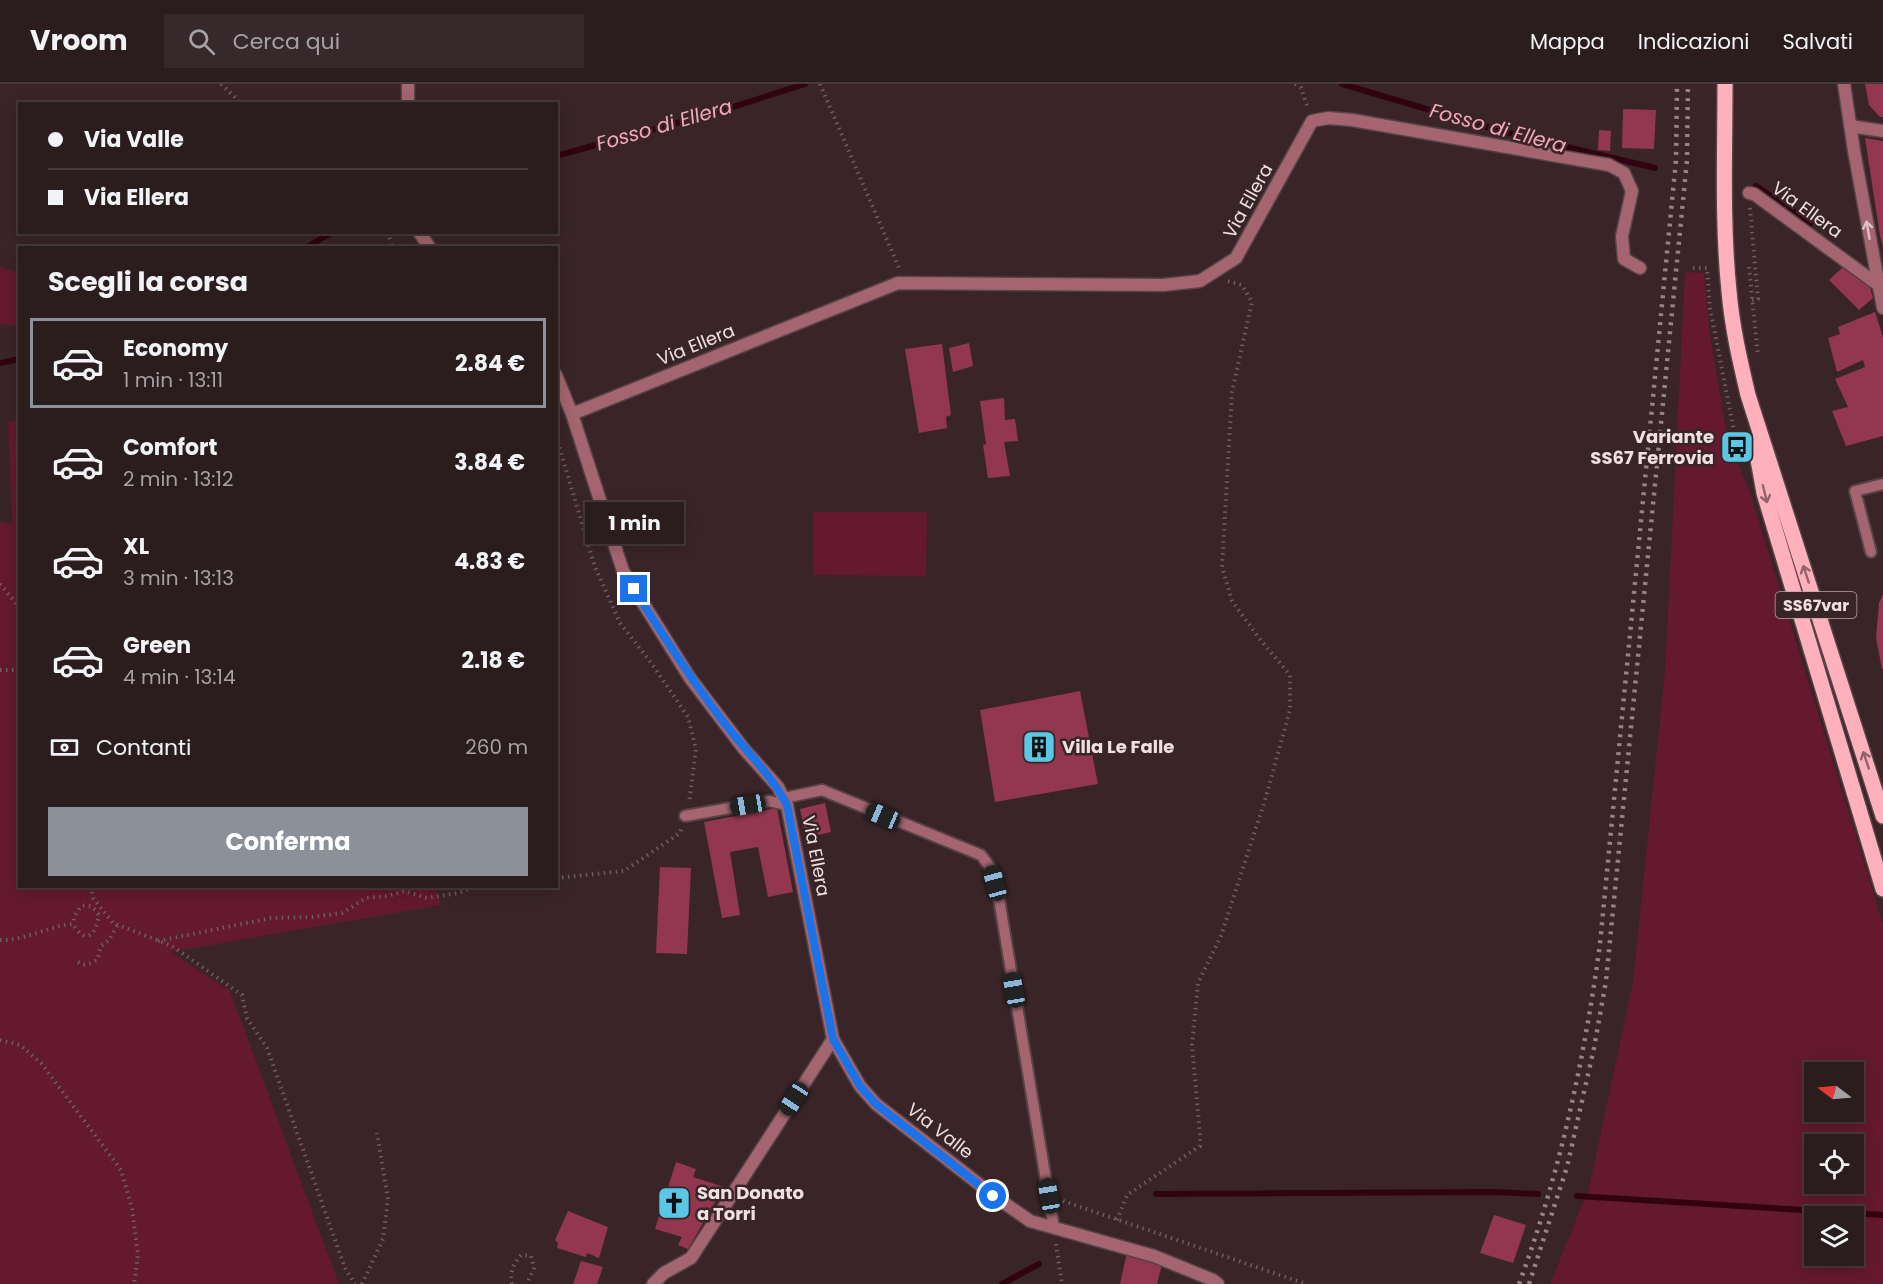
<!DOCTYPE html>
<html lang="it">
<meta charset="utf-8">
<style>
body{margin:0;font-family:Poppins,sans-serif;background:#37292b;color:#f1f3f6;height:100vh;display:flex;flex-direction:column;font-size:22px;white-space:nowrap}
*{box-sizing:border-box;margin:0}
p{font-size:20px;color:#a6a1a4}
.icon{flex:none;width:33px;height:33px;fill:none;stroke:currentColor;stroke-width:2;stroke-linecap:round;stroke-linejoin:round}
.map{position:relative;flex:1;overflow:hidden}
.details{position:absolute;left:18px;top:162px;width:540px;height:642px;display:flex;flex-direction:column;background:#2b1c1e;border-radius:0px;box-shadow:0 3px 15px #0003,0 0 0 2px #473a3c}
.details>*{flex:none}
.guide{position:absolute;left:18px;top:18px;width:540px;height:132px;border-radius:0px;box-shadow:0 3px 15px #0003,0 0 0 2px #473a3c;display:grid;align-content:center;height:132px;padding:0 30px;background:#2b1c1e}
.needle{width:39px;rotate:286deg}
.tools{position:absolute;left:1804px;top:978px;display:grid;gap:12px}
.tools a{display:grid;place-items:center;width:60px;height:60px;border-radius:0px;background:#2b1c1e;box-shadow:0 3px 15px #0003,0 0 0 2px #473a3c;font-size:30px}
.end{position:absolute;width:27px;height:27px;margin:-14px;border:8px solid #1a73e8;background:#fff;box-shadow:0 0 0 3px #fff}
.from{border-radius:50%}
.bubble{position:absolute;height:42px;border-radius:0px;background:#2b1c1e;box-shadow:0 3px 15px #0003,0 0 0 2px #473a3c;font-size:20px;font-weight:700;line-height:42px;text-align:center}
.car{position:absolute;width:18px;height:36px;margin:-18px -9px;border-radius:8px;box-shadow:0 0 4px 2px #0007;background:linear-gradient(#222 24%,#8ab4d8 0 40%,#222 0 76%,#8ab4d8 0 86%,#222 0)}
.guide b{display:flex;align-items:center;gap:21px;height:57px;font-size:22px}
.guide b+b{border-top:2px solid #473a3c}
.guide i{width:15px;height:15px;background:#f1f3f6}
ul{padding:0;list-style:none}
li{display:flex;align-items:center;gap:18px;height:90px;margin:0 12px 9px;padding:0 18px;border:3px solid transparent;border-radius:0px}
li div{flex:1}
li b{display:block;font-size:22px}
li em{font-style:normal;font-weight:700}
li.on{border-color:#8c9099}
li>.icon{width:54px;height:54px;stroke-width:1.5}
h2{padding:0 30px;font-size:27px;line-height:72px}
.pay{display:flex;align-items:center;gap:15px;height:66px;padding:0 30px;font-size:22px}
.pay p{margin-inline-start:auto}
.button{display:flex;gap:12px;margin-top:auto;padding:12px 30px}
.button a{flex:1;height:69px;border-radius:0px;background:#8c9099;color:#fff;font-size:24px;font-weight:700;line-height:69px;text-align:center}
header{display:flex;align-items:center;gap:36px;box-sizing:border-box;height:84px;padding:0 30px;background:#2b1c1e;border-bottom:2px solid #473a3c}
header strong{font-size:28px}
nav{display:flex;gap:33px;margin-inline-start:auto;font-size:21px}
.search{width:420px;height:54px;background:#37292b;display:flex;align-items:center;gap:15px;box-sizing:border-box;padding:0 21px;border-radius:0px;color:#a6a1a4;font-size:22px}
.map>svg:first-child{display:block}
.green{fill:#64192e;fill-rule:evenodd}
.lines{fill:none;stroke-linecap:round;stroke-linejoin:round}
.stream{stroke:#310311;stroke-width:6}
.building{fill:#92374d}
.lane-casing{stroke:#564346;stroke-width:14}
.street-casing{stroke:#564346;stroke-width:15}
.primary-casing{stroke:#564346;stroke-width:18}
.path{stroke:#705d60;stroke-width:4;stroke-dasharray:1.5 4.5;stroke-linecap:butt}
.lane{stroke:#a46570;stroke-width:10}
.street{stroke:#a46570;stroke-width:12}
.primary{stroke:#ffb0bd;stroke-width:15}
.rail{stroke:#958386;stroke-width:4.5;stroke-dasharray:3 6;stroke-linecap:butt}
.oneway{stroke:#dcc1c6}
.oneway2{stroke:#92646b}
.route{stroke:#1a73e8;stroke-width:8}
.labels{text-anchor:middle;stroke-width:5;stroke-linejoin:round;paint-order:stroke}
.shield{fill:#392528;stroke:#b8a8aa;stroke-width:1.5}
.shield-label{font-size:16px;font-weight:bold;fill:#efe0e2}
.street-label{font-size:18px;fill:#efe0e2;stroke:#392528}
.poi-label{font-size:18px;font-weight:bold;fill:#efe0e2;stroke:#392528;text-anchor:start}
.water-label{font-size:20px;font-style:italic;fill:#f5a8b5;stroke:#392528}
</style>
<header>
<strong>Vroom</strong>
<div class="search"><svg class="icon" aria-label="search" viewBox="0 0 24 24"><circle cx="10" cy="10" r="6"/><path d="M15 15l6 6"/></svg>Cerca qui</div>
<nav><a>Mappa</a><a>Indicazioni</a><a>Salvati</a></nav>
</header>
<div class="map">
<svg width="1883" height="1200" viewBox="0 0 1883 1200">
<rect width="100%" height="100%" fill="#392528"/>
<!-- green -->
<path class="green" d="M0 182 19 190V242L0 240Z
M1685 188 1704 189 1709 245 1728 357 1749 405 1883 840V1200H1550L1589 1104 1633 898 1665 587ZM1854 988V1028H1815V988ZM1815 1060H1854V1100H1815ZM1815 1132H1854V1172H1815Z
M19 336 20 802 435 803 441 821 171 868 230 907 339 1200H0V438L12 440 8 337Z
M813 428H927L926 492 813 491Z"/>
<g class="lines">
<!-- stream -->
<path class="stream" d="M1342 0 1501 47 1655 84
M556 72 717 28 805 0
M1756 102 1811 139
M305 164 333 148
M0 279 20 275
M1156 1110 1495 1108 1538 1110
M1577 1112 1883 1131
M1002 1200 1039 1180"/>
</g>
<!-- building -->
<path class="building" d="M1865 0H1883V33H1880L1869 21Z
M1623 25 1656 26 1654 65 1622 64Z
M1599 46 1611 47 1610 67 1598 66Z
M1865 54 1883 57V163L1880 152Z
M1845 181 1870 204 1873 214 1859 226 1829 196Z
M1875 228 1883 253V352L1846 362 1832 327 1848 323 1835 295 1865 283 1863 276 1837 288 1828 254 1840 250 1838 243Z
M969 259 973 282 953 288 949 264Z
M942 260 951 331 946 333 947 344 919 349 905 265Z
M1004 314 1005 336 1015 335 1018 357 1004 358 1010 392 988 394 983 361 986 360 980 317Z
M1883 510V585H1882L1876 554 1879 519Z
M1080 607 1098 700 995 718 980 626Z
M825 719 831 748 806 754 800 725Z
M777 724 793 808 768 813 758 763 730 768 740 831 722 834 704 738Z
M660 783 691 784 687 870 656 869Z
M676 1078 696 1085 693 1093 724 1103 688 1165 678 1161 682 1153 655 1145Z
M568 1127 608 1143 599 1174 587 1169 586 1173 557 1164 558 1159 555 1156Z
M1494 1131 1526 1141 1513 1179 1480 1169Z
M1127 1168 1162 1180 1157 1200H1120Z
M581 1177 603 1183 597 1200H573Z"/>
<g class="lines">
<defs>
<path id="lane" d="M1871 468 1855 407 1883 400
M784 714 822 706 981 771 990 783 999 815 1054 1144
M685 732 769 717 787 721"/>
<path id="street" d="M1844 0 1854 67 1883 224
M408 20V0
M1850 42 1883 47
M1749 109 1754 110 1877 200
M419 148 430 164
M556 291 572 330 623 487 690 594 744 665 778 703 787 721 833 955 860 1002 876 1020 993 1111 1030 1137 1154 1172 1213 1196 1218 1200
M572 330 898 199 1163 201 1200 197 1236 174 1312 37 1328 34 1352 36 1609 81 1624 89 1632 107 1622 152 1624 175 1640 184
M653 1200 664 1189 691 1174 833 955"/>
<path id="primary" d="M1725 0C1725 69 1722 139 1729 207 1732 243 1740 277 1748 311L1883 732
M1755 359 1764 409 1883 805"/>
</defs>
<!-- lane casing -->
<use href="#lane" class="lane-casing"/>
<!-- street casing -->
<use href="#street" class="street-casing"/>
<!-- primary casing -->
<use href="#primary" class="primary-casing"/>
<!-- path -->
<path class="path" d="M221 0 242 20
M820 0 899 184
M1295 0 1301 4 1308 24
M1750 124 1758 215 1751 216
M388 148 392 164
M1749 183 1758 272
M1693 184H1707L1710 224 1737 362
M556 352 595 483 620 539 652 580 688 633 696 665 689 719
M0 500 20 524
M0 586H15L20 582
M556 794 624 787 680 749 682 743
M91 802 93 814 113 839 172 862 242 911 247 934 267 964 345 1184 355 1200
M0 856C25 857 48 842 73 840 86 862 96 850 99 831 94 824 90 820 81 822L74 833 73 840
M158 857 271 834 312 833 342 829 366 814 388 812 404 807 427 814 459 809 476 802
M78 878C85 883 90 880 97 876L101 862 109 856 117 842
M0 956 20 961 41 979 121 1086 132 1125 138 1170 134 1200
M1063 1117 1306 1200
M1117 1136 1127 1111 1200 1062V1051L1192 961 1198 899 1221 852 1265 716 1290 626V591L1259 554 1232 517 1222 483 1232 308 1252 218 1242 201 1227 197
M1056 1160 1062 1200
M362 1200 383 1155 388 1115 377 1049
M512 1200C509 1188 514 1179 521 1171L531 1172 534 1184 527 1200"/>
<!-- lane -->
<use href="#lane" class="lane"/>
<!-- street -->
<use href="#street" class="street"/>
<!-- primary -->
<use href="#primary" class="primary"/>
<!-- rail -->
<path class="rail" d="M1519 1200C1560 1089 1584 977 1600 860L1676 76 1677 0
M1529 1200 1567 1083 1594 964 1606 897 1687 76 1688 0"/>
</g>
<!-- one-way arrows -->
<defs><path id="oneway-shaft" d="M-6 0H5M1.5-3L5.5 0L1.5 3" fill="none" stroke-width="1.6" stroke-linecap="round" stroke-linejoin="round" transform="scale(1.5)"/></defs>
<use class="oneway" href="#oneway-shaft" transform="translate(1868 146) rotate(-100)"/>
<g class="oneway2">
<use href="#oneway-shaft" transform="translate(1765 410) rotate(76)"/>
<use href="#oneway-shaft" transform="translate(1806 490) rotate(-108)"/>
<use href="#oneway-shaft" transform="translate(1866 676) rotate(-108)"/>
</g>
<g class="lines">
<!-- route -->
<path class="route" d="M634 505C662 550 690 594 722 636 743 664 771 690 787 721L833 955 860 1002 876 1020 993 1112"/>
</g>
<!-- icons -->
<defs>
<symbol id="bus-square" viewBox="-11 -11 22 22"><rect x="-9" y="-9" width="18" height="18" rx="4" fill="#5ac8e5" stroke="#392528"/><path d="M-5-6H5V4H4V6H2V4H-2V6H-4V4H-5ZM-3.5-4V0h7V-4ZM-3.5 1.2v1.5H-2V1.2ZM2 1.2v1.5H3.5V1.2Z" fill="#111"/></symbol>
<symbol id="building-square" viewBox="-11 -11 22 22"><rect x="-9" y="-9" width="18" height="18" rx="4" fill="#5ac8e5" stroke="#392528"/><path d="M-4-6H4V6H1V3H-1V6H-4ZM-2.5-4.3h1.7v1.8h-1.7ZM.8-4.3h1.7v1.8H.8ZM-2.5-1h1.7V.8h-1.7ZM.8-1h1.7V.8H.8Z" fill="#111"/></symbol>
<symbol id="church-square" viewBox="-11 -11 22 22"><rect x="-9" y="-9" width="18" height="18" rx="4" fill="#5ac8e5" stroke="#392528"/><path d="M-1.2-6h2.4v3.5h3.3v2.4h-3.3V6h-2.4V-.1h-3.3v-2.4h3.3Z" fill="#111"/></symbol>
</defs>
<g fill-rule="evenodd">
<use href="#bus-square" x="1718" y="344" width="38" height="38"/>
<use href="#building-square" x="1020" y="644" width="38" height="38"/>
<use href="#church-square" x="655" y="1100" width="38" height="38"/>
</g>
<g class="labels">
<!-- shield labels -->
<rect class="shield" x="1775.5" y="508" width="81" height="26" rx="4.5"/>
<g class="shield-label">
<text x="1816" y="527">SS67var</text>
</g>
<!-- street labels -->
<g class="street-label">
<text transform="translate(1248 117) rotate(-61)" y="6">Via Ellera</text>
<text transform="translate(1807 126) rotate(36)" y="6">Via Ellera</text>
<text transform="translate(696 261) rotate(-22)" y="6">Via Ellera</text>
<text transform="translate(816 772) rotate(79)" y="6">Via Ellera</text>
<text transform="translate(940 1047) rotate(38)" y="6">Via Valle</text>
</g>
<!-- poi labels -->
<g class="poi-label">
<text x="1714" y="359" text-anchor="end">Variante<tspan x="1714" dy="21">SS67 Ferrovia</tspan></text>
<text x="1062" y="669">Villa Le Falle</text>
<text x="697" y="1115">San Donato<tspan x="697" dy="21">a Torri</tspan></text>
</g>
<!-- water labels -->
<g class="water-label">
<text transform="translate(664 41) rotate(-16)" y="7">Fosso di Ellera</text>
<text transform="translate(1498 44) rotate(15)" y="7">Fosso di Ellera</text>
</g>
</g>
</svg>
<div class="tools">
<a><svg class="needle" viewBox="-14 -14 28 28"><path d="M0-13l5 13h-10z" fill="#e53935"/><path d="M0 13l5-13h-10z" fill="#a6a1a4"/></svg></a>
<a><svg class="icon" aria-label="locate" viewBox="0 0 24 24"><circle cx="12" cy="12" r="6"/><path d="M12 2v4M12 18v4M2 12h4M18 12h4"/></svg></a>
<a><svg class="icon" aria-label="layers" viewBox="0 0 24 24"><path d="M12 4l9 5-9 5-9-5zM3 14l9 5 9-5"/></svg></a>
</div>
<i class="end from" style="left:993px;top:1112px"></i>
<i class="end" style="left:634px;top:505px"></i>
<div class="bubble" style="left:585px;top:418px;width:99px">1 min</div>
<i class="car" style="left:748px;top:721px;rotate:260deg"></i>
<i class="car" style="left:883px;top:732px;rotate:293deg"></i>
<i class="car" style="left:995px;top:799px;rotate:345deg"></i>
<i class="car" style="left:1014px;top:906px;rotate:350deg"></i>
<i class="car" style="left:794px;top:1015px;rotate:213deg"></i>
<i class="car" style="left:1049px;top:1112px;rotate:350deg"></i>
<div class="guide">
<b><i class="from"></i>Via Valle</b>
<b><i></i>Via Ellera</b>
</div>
<section class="details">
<h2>Scegli la corsa</h2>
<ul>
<li class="on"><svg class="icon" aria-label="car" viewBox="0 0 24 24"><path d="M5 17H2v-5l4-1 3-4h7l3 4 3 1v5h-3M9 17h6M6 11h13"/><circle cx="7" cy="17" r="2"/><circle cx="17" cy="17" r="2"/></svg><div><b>Economy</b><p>1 min · 13:11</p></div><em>2.84 €</em></li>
<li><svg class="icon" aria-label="car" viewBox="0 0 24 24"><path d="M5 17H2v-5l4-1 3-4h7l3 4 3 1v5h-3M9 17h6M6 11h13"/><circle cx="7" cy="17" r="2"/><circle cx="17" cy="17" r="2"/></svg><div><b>Comfort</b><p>2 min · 13:12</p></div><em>3.84 €</em></li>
<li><svg class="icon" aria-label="car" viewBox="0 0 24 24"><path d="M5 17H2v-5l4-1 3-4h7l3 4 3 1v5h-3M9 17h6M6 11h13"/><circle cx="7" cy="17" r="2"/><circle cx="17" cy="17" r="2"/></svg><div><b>XL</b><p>3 min · 13:13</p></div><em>4.83 €</em></li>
<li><svg class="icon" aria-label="car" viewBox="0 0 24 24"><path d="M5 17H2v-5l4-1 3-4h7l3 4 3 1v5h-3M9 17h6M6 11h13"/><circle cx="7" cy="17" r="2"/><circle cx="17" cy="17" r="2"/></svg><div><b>Green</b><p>4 min · 13:14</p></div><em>2.18 €</em></li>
</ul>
<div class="pay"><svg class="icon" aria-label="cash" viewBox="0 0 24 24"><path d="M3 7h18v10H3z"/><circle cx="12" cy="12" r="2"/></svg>Contanti<p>260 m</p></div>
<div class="button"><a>Conferma</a></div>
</section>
</div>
